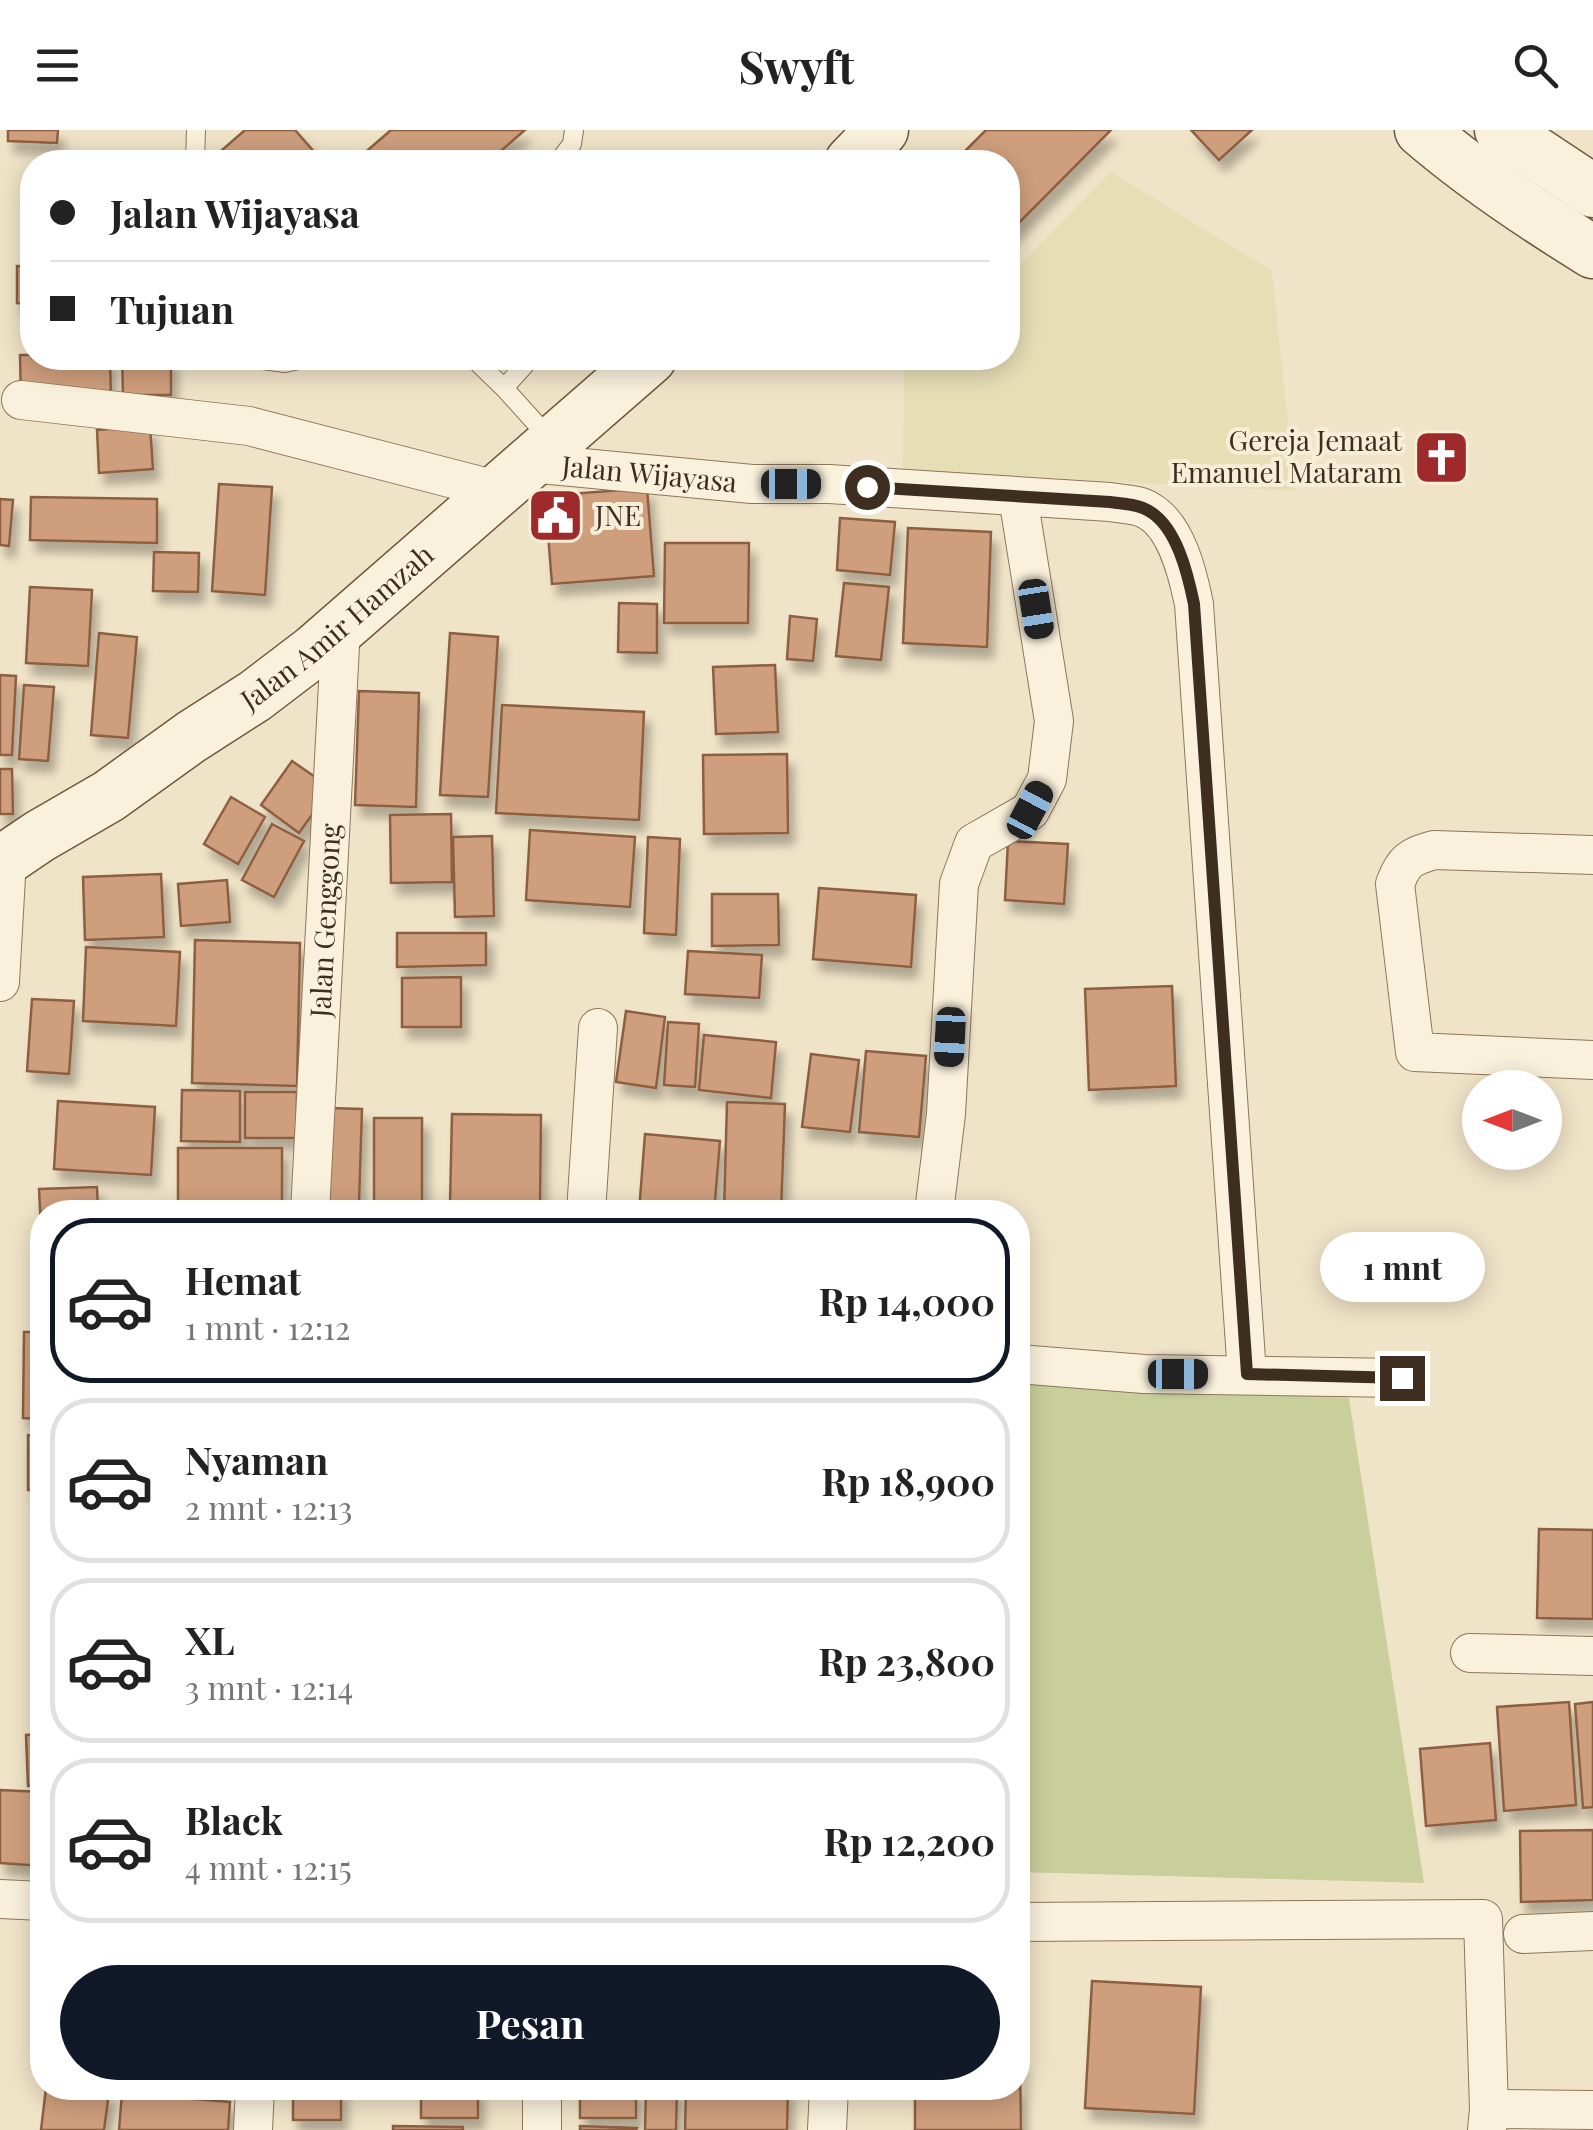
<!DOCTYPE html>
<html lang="id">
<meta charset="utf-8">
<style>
body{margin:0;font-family:"Playfair Display",serif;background:#f2f2f2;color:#222;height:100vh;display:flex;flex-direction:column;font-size:38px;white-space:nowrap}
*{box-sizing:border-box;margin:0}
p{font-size:32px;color:#767676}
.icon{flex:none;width:55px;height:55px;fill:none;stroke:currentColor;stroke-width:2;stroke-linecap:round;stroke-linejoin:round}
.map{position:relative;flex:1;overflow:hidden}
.details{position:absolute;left:30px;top:1070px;width:1000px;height:900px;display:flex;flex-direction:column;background:#fff;border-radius:40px;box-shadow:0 5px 25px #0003}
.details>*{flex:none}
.hud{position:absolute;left:20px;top:20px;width:1000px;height:220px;border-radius:40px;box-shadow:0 5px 25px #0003;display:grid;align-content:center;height:220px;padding:0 30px;background:#fff}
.needle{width:65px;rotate:270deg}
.tools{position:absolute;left:1462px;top:940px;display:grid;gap:20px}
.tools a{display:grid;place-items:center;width:100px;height:100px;border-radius:50%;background:#fff;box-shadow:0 5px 25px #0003;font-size:50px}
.end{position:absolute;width:45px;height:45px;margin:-22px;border:12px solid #3d2e20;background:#fff;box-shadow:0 0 0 5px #fff}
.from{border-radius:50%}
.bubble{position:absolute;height:70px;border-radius:35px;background:#fff;box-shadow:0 5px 25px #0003;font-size:32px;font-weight:700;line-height:70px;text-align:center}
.car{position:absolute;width:30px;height:60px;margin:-30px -15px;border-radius:12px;box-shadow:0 0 8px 2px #0007;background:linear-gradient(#222 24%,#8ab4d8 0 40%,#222 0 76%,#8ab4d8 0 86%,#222 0)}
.hud b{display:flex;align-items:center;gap:35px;height:95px;font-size:38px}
.hud b+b{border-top:2px solid #e0e0e0}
.hud i{width:25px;height:25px;background:#222}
ul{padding:18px 0 0;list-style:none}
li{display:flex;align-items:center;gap:30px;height:165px;margin:0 20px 15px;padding:0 10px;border:5px solid #e0e0e0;border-radius:40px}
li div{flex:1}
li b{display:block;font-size:38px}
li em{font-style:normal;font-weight:700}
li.selected{border-color:#111827}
li>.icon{width:90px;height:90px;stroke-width:1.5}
.action{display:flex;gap:20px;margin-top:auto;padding:20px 30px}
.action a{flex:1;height:115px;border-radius:60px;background:#111827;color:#fff;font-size:40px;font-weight:700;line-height:115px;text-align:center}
header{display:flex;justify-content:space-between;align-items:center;height:130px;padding:0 30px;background:#fff;font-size:45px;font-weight:700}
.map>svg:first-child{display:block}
.farmland{fill:#e6deb5}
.green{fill:#c9cf9b}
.building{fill:#cf9f7d;stroke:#8d5f41;stroke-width:2.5;filter:url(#shadow)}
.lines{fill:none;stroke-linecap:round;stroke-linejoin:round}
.lane-casing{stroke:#8d765c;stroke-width:20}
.street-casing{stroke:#8d765c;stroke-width:40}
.secondary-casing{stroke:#6f573f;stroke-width:55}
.lane{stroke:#faf1dc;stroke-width:18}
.street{stroke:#faf1dc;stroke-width:38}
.secondary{stroke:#faf1dc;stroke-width:52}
.route{stroke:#3d2e20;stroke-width:12}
.labels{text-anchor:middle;stroke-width:8;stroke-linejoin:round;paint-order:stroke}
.poi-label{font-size:28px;fill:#3d2e20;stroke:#f7eed8;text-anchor:end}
.street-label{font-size:28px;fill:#3d2e20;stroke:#f7eed8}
</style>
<header><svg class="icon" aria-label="menu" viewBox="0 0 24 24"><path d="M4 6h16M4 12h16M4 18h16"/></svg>Swyft<svg class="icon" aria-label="search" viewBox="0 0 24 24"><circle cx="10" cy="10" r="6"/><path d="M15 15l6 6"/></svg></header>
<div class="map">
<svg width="1593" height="2000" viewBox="0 0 1593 2000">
<defs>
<filter id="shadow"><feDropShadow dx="6" dy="11" stdDeviation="5" flood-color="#0004"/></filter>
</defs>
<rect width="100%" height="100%" fill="#f0e4c8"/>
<!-- farmland -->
<path class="farmland" d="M1111 42 1272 141 1295 361 903 340 904 228H1008V147Z"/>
<!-- green -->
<path class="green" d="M1018 1248 1349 1268 1424 1753 1018 1742Z"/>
<!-- building -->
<path class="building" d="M8 0H58L57 13 8 11Z
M245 0H295L323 32H233L222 20Z
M391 0H525L488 32H354Z
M986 0H1111L1008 104V32H954Z
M1191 0H1252L1219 30Z
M69 25H127V32H69Z
M17 136 32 137V174L17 173Z
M20 225H32V228H110L111 268 21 270Z
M122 228H171V265H123Z
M150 296 153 339 99 343 97 300Z
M219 354 272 357 265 465 212 461Z
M647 358 654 446 552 454 545 366Z
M31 367 157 369V413L30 410Z
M0 369 13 370 9 416 0 415Z
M840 388 895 392 890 445 837 440Z
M908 398 991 402 987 517 903 513Z
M665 413H749L748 493H664Z
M154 422 199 423 198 462 153 461Z
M844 453 889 457 881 530 836 526Z
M30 457 92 460 88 536 26 533Z
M619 473 657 474V523L618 522Z
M790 486 817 489 813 531 787 529Z
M99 503 137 507 128 608 91 605Z
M450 503 498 507 488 667 440 665Z
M775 535 778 602 716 604 713 537Z
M0 545 16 546 12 625H0Z
M24 555 54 557 48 631 19 629Z
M359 561 419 563 416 677 355 675Z
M502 575 644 582 639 690 496 683Z
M787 624 788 703 704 704 703 625Z
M292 631 331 658 299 703 261 675Z
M0 639H12L13 684H0Z
M231 667 265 687 238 734 204 714Z
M451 684 452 752 391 753 390 685Z
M272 694 304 711 274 767 242 750Z
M530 700 635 707 630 777 526 770Z
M492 706 494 786 455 787 453 707Z
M648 707 680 709 676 805 644 803Z
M1008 711 1068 714 1064 774 1005 770Z
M161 744 164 807 85 810 83 747Z
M227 750 230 792 181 796 178 754Z
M819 758 916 765 911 837 813 829Z
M712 764H778L779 815 712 816Z
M397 803H486V835L397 837Z
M195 810 300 813 297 956 192 953Z
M86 817 180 822 176 896 83 891Z
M688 821 762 825 759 868 685 864Z
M461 847V897H402V848Z
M1172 856 1176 956 1089 960 1085 859Z
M32 869 74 871 69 944 27 941Z
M626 881 665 887 656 958 616 952Z
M668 892 699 894 695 957 664 955Z
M704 905 776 912 771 968 699 960Z
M866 921 926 926 919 1007 859 1002Z
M811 924 859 930 850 1002 802 997Z
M182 960 240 961V1012L181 1011Z
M245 962H297V1008H245Z
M58 971 155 977 151 1045 54 1039Z
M727 972 785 974 781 1082H724Z
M329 978 362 979 359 1073 326 1072Z
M452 984 541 985 540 1075 450 1074Z
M374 988H422V1073H374Z
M645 1004 720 1011 714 1082H639Z
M178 1018H282V1082H178Z
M97 1057 98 1082H42V1119L39 1059Z
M24 1202H42V1289L23 1288Z
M28 1305 42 1306V1360H28Z
M1539 1399 1593 1400V1489L1537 1488Z
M1569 1572 1576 1675 1504 1681 1497 1577Z
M1593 1572V1677L1583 1678 1575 1574Z
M42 1604V1655L28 1656 26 1605Z
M1490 1613 1496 1690 1426 1696 1420 1619Z
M0 1660 42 1662V1736L0 1733Z
M1593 1700V1770L1521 1772 1520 1701Z
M1092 1851 1201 1857 1194 1984 1085 1978Z
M1018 1933H1020L1021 2000H915V1958H1018Z
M46 1958 109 1963 104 2000H41Z
M293 1958H341V1990H293Z
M421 1958H478V1988H421Z
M580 1958H636V1988H580Z
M646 1958H677L676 2000H645Z
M686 1958H788L787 2000H685Z
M122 1963 230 1972 228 2000H119Z
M393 1996 463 1997V2000H393Z
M580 1996 637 1998 636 2000H580Z"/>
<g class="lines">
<defs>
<path id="lane" d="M195 32 196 0
M558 32 572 14 574 0
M246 228 285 233 307 228
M473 228 504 258 531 228
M504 258 550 309"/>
<g id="street">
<path d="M21 270 249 296 496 360"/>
<path id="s1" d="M530 333 752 354H829L1110 372C1122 374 1139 374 1149 381 1177 397 1188 445 1194 474L1247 1244"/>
<path d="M1593 725 1434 720C1410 727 1404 730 1395 754L1415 922 1593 930"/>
<path d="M0 852 7 729"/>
<path id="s2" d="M310 1082 341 497"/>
<path d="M586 1082 598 898"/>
<path d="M934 1082 946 984 959 754 974 713 1030 681 1047 649 1054 591 1018 367"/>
<path d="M1018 1234 1144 1244 1402 1248"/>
<path d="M1470 1523 1593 1526"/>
<path d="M0 1769 42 1771"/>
<path d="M1018 1792 1483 1789 1489 1979 1487 2000"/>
<path d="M1523 1804 1593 1801"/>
<path d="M1489 1979 1593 1980"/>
<path d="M253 2000 255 1958"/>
<path d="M542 2000V1958"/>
<path d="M827 2000 829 1958"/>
</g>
<g id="secondary">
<path d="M1421 0C1474 46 1533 85 1593 122"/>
<path d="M1501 0 1593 61"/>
<path d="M851 32 882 0"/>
<path id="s3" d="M0 733 40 706 109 666 191 607 255 566 314 521 650 228"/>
</g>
</defs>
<!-- lane casing -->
<use href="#lane" class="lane-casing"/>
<!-- street casing -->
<use href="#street" class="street-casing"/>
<!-- secondary casing -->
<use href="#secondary" class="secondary-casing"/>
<!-- lane -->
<use href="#lane" class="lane"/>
<!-- street -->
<use href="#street" class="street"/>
<!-- secondary -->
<use href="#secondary" class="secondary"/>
</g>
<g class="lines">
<!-- route -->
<path class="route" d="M867 357 1110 372C1122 374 1139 374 1149 381 1177 397 1188 445 1194 474L1247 1244 1402 1248"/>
</g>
<!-- icons -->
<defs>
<symbol id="church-square" viewBox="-11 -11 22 22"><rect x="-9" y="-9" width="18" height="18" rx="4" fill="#9e2a2b" stroke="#f7eed8"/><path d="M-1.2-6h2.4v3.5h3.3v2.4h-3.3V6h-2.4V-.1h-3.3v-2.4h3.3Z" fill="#fff"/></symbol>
<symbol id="civic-square" viewBox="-11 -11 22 22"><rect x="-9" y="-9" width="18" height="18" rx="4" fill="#9e2a2b" stroke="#f7eed8"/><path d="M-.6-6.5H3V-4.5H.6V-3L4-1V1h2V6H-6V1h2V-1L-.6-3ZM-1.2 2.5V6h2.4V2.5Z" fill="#fff"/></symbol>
</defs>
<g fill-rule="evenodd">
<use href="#church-square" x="1410" y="296" width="63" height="63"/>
<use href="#civic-square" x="524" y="354" width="63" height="63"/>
</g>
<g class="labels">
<!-- poi labels -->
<g class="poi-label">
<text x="1402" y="321">Gereja Jemaat<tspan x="1402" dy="32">Emanuel Mataram</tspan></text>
<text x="595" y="396" text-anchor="start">JNE</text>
</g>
<!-- street labels -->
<g class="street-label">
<text dy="10" stroke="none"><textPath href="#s1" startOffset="120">Jalan Wijayasa</textPath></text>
<text dy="10" stroke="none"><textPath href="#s3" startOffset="412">Jalan Amir Hamzah</textPath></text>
<text dy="10" stroke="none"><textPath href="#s2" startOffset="292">Jalan Genggong</textPath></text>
</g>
</g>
</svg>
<div class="tools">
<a><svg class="needle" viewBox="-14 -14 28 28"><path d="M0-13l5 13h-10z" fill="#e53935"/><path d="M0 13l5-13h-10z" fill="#767676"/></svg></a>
</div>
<i class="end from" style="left:867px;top:357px"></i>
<i class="end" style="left:1402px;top:1248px"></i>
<div class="bubble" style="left:1320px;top:1102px;width:165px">1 mnt</div>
<i class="car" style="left:791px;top:354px;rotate:90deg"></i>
<i class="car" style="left:1036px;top:479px;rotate:171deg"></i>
<i class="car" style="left:1030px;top:680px;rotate:28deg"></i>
<i class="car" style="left:950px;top:907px;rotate:183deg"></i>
<i class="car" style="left:1178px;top:1244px;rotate:90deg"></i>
<div class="hud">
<b><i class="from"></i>Jalan Wijayasa</b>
<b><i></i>Tujuan</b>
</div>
<section class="details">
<ul>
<li class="selected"><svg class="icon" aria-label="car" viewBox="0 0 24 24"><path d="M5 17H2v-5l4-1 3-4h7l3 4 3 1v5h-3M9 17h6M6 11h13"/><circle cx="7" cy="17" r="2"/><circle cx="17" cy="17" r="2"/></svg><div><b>Hemat</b><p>1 mnt · 12:12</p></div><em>Rp 14,000</em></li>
<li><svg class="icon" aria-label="car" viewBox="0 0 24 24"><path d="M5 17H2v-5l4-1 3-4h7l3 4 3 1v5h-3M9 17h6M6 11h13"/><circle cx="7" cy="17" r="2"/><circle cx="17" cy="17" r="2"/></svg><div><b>Nyaman</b><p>2 mnt · 12:13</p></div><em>Rp 18,900</em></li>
<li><svg class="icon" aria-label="car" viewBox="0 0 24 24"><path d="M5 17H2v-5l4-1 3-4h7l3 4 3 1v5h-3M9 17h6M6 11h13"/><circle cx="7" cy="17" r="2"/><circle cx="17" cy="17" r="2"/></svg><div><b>XL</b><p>3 mnt · 12:14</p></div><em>Rp 23,800</em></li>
<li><svg class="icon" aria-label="car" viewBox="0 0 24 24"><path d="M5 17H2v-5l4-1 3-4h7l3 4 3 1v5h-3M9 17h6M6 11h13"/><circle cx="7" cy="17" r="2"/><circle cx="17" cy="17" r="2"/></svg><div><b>Black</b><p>4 mnt · 12:15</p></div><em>Rp 12,200</em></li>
</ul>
<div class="action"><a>Pesan</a></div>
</section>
</div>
